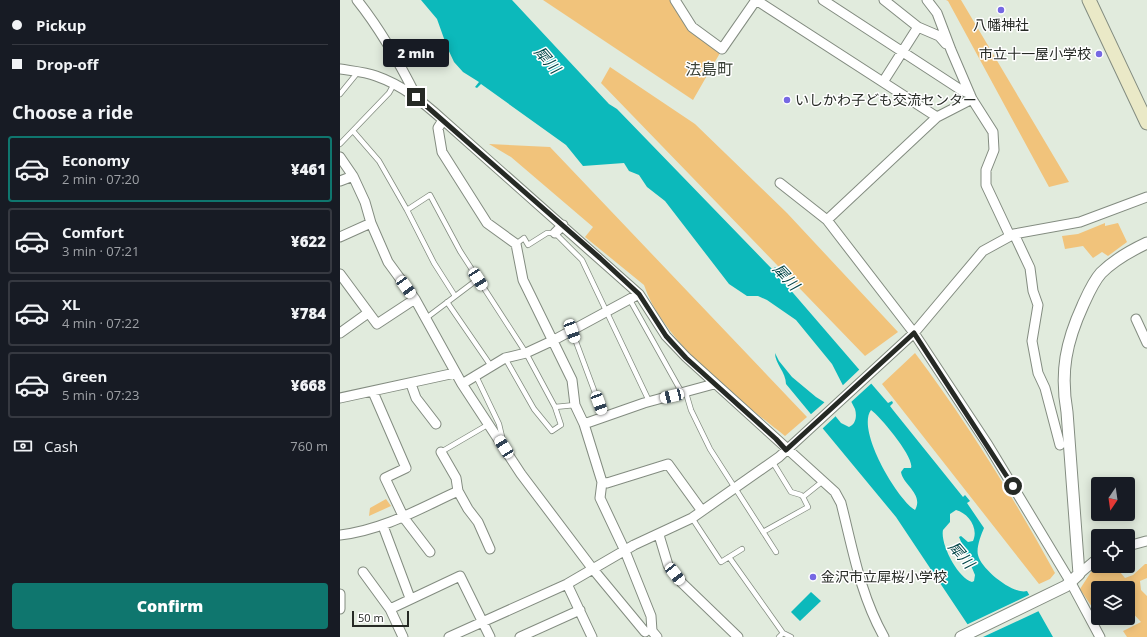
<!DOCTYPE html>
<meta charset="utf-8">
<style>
body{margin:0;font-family:"Open Sans","Noto Sans JP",sans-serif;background:#20242c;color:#f1f3f6;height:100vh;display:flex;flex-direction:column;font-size:15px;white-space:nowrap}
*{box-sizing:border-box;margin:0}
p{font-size:13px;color:#9ea1a6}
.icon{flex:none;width:22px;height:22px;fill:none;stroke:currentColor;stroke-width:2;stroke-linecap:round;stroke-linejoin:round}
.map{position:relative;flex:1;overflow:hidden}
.drawer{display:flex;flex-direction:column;background:#171b24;width:340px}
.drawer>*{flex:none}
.guide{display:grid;align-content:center;height:88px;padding:0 12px;background:#171b24}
.needle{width:26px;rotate:193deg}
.tools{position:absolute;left:751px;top:477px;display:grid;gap:8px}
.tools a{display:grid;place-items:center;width:44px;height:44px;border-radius:4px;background:#171b24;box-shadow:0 2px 10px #0003;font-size:20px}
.scale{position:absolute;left:12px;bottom:10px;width:57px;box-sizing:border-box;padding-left:4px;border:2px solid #262a25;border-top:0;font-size:11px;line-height:14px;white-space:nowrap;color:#262a25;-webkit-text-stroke:3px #fff;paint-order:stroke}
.end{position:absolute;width:18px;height:18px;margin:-9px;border:5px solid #262a25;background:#fff;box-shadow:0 0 0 2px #fff}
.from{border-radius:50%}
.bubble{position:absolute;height:28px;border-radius:4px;background:#171b24;box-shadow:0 2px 10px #0003;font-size:13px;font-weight:800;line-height:28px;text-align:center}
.car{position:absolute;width:12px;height:24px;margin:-12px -6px;border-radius:5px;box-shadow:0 0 3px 1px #0007;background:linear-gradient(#fff 24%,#345 0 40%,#fff 0 76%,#345 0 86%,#fff 0)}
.guide b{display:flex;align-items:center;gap:14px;height:38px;font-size:15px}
.guide b+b{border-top:1px solid #363941}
.guide i{width:10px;height:10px;background:#f1f3f6}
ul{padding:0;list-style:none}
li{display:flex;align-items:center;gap:12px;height:66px;margin:0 8px 6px;padding:0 4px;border:2px solid #363941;border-radius:4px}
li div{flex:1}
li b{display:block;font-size:15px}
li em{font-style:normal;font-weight:800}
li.selected{border-color:#0f766e}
li>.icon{width:36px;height:36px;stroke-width:1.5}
h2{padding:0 12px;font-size:18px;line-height:48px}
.pay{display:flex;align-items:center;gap:10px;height:44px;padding:0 12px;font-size:15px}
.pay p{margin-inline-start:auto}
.cta{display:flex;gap:8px;margin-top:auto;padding:8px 12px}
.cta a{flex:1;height:46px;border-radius:4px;background:#0f766e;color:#fff;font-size:16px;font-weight:800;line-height:46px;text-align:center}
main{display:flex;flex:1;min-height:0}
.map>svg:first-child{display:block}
.green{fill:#f1c37b}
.water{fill:#0cb9bb;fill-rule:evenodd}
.pier{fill:#e1ebdd}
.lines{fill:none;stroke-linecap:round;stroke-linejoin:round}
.service-casing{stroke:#838c80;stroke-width:6}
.minor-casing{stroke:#838c80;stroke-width:11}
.tertiary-casing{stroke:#838c80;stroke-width:13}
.secondary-casing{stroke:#838c80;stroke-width:15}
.service{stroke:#fff;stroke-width:4.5}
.minor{stroke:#fff;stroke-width:9}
.tertiary{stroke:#fff;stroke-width:11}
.secondary{stroke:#eae9c7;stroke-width:13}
.route{stroke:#262a25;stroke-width:5}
.poi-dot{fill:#7668e3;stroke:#fff;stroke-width:1.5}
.labels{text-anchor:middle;stroke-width:3;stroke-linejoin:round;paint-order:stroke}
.poi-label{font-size:14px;fill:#262a25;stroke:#fff;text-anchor:start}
.water-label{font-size:15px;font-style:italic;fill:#064849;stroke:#fff}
.quarter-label{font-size:16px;fill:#3a4137;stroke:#fff}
</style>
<main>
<section class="drawer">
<div class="guide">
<b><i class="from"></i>Pickup</b>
<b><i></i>Drop-off</b>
</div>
<h2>Choose a ride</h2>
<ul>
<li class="selected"><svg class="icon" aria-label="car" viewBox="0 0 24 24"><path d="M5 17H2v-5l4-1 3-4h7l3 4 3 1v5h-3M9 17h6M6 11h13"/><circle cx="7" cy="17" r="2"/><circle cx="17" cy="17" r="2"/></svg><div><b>Economy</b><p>2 min · 07:20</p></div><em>¥461</em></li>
<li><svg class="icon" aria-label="car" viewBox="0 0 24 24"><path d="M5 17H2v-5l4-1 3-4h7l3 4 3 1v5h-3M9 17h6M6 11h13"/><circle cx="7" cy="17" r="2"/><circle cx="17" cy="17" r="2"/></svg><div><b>Comfort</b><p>3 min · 07:21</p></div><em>¥622</em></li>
<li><svg class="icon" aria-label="car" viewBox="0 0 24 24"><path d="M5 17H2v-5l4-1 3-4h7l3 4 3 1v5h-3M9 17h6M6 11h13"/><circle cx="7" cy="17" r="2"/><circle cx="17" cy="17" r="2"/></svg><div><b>XL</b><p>4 min · 07:22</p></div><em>¥784</em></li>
<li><svg class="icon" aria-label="car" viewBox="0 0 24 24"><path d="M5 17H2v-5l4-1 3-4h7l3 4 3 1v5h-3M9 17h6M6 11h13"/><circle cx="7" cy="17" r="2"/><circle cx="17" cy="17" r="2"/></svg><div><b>Green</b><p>5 min · 07:23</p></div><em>¥668</em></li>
</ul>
<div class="pay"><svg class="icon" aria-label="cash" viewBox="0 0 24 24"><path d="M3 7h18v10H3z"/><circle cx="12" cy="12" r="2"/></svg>Cash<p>760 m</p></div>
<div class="cta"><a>Confirm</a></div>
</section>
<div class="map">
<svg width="807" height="637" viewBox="0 0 807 637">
<rect width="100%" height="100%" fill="#e1ebdd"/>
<!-- green -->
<path class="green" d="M203 0H330L346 25 380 53 353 100Z
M606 0H621L729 182 709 187 608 1Z
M270 67 355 124 447 213 558 332 525 356 261 83Z
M149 144 210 147 467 417 445 436C398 399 323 342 304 285L245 237 253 227 171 157Z
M765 223V226L778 223 787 242 768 256 762 252 753 258 743 246 725 249 722 236 738 234Z
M575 353C627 422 674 498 715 573L710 579 699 584 542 384Z
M46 499 51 506 29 516 30 508Z
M805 564H807V578L800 581 801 590 807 596V637H787L783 631 801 622 788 608V588H758V604L752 607 740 589 751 572 758 566H775L785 578 793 575Z"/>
<!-- water -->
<path class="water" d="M81 0H172L269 104 277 109 433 270 435 267 437 269 435 272 548 403 552 401 553 403 550 406 553 410 623 497 625 495 630 501 627 503 644 528C641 535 636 548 638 555 641 569 673 595 687 591L713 637H636L556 517 446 384C446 372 435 364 435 353L439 361 452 377 476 397 484 402 501 423 509 427C516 424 517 416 515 409L492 364 456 320 427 300 418 296H407L389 284 325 201 307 187 299 175 289 171 284 163 243 166 226 145 141 84 137 88 135 87 139 82 123 72 114 62 107 47 97 19ZM531 410C540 416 575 458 571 468H564L561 472C563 485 584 494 575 510 557 499 516 430 531 410ZM616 510C628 513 639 528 633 541L628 542 621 536 619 537 635 575 634 581 632 582C618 578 600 544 603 530L610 522V514Z
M471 592 481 601 460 621 451 612Z"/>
<!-- pier -->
<path class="pier" d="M521 368 533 382 510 403 501 387Z
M486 401 498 414 482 429 470 415Z
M691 594 701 610 643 637H633L626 625Z"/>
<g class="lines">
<defs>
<path id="service" d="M0 94 18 72
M13 131 39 161 67 210 90 195 120 251 186 353 215 407 235 405
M0 144 49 93 54 84
M67 210 94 263 115 296
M176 244 184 238 188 245 207 233H215L242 260 309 401
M290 300 342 393
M107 302 151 366
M85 319 138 279
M232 331 264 417
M165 358 194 409 212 431 221 425 215 407
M136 376 159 424 163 441
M346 393 351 410 370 449 436 552
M101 452 149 424
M432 461 451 492 461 495 463 497
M352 518 381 562 402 549
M423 532 468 507 463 497 483 481
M389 557 443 633
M439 637 443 633 451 637"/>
<path id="minor" d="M17 0C41 30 59 62 76 96
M335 0 352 27 382 49 416 0
M416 0 597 117
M483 0 621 90 630 94
M544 0 578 27 599 36 606 44
M587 0 597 13 611 50 632 99 653 132 654 150 646 170V185L670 236
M0 69C12 71 25 72 36 76 62 85 83 102 103 120L299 294 326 336 346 357 495 492 501 503C513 550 520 594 544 637
M543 82 578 27
M103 120 98 128 102 152 147 223 176 244 183 280 232 380 235 405 244 424 262 482 260 498 285 551 311 616 312 631 317 637
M0 157 13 176 25 202 31 223 48 262 75 299 122 384 181 474 252 568 305 632
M0 181 13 176
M440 183 487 220 574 333 648 445 730 581 760 637
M487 220 597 117 632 99
M215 233 223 225
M674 234 690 268 693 291 698 305 692 341 698 373 705 388 720 445
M0 237 31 223
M0 274 37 324 75 299
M796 319 807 343
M0 333 28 313
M71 384 76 398 96 424
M122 384 165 358 186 353 214 340 299 294
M33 392 66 468 45 478 64 518 90 552
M0 398 115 373
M244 424 304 403 374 384
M262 482 267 483 328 464 362 511
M118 491 128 509 138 522 150 549
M43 526 70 598
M0 535C43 530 79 509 118 491L116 478 101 452
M319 535 328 565 342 583 398 637
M788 546 806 541
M23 572 50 609
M739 574 758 558
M227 584 252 637
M0 594V609
M63 637 50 609 120 576 150 637
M109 637 227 584 294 545 352 518 439 457 574 333 643 251 674 234 740 222 807 197
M180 637 240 610"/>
<path id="tertiary" d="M621 637 726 586 739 574 727 412C720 372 726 342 743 305 748 294 753 282 761 273 774 260 790 251 807 243"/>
<path id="secondary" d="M749 0 807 123"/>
</defs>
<!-- service casing -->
<use href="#service" class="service-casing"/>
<!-- minor casing -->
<use href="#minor" class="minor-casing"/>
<!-- tertiary casing -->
<use href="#tertiary" class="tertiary-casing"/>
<!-- secondary casing -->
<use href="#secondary" class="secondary-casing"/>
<!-- service -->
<use href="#service" class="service"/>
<!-- minor -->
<use href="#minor" class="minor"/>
<!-- tertiary -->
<use href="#tertiary" class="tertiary"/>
<!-- secondary -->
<use href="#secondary" class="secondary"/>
</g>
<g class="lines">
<!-- route -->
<path class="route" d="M76 97 260 258 299 294 326 336 346 358 436 439 446 450 574 333 673 486"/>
</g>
<!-- markers -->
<g class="poi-dot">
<circle cx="661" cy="10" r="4"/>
<circle cx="759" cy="54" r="4"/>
<circle cx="447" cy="100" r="4"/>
<circle cx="473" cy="577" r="4"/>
</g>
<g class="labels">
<!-- poi labels -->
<g class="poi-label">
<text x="661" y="30" text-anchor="middle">八幡神社</text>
<text x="751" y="59" text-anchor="end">市立十一屋小学校</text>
<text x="455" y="105">いしかわ子ども交流センター</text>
<text x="481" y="582">金沢市立犀桜小学校</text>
</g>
<!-- water labels -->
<g class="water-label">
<text transform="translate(207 60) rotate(49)" y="5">犀川</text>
<text transform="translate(446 277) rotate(47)" y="5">犀川</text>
<text transform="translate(621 555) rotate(49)" y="5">犀川</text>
</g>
<!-- quarter labels -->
<g class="quarter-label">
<text x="369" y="75">法島町</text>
</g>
</g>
</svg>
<div class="tools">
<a><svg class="needle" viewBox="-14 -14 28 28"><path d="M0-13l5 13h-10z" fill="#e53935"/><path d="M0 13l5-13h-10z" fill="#9ea1a6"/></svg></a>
<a><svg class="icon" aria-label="locate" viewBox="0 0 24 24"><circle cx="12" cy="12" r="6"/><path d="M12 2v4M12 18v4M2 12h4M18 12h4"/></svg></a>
<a><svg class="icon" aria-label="layers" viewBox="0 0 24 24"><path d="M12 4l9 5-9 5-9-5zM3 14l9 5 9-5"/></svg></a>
</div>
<div class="scale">50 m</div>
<i class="end from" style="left:673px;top:486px"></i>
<i class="end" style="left:76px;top:97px"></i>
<div class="bubble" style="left:43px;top:39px;width:66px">2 min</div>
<i class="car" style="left:138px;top:279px;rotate:147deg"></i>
<i class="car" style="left:66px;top:287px;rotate:144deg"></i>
<i class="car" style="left:232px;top:331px;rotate:160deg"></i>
<i class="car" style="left:332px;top:396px;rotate:257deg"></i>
<i class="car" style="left:259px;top:403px;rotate:160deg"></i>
<i class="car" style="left:164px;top:447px;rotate:328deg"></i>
<i class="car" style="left:335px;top:574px;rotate:142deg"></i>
</div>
</main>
